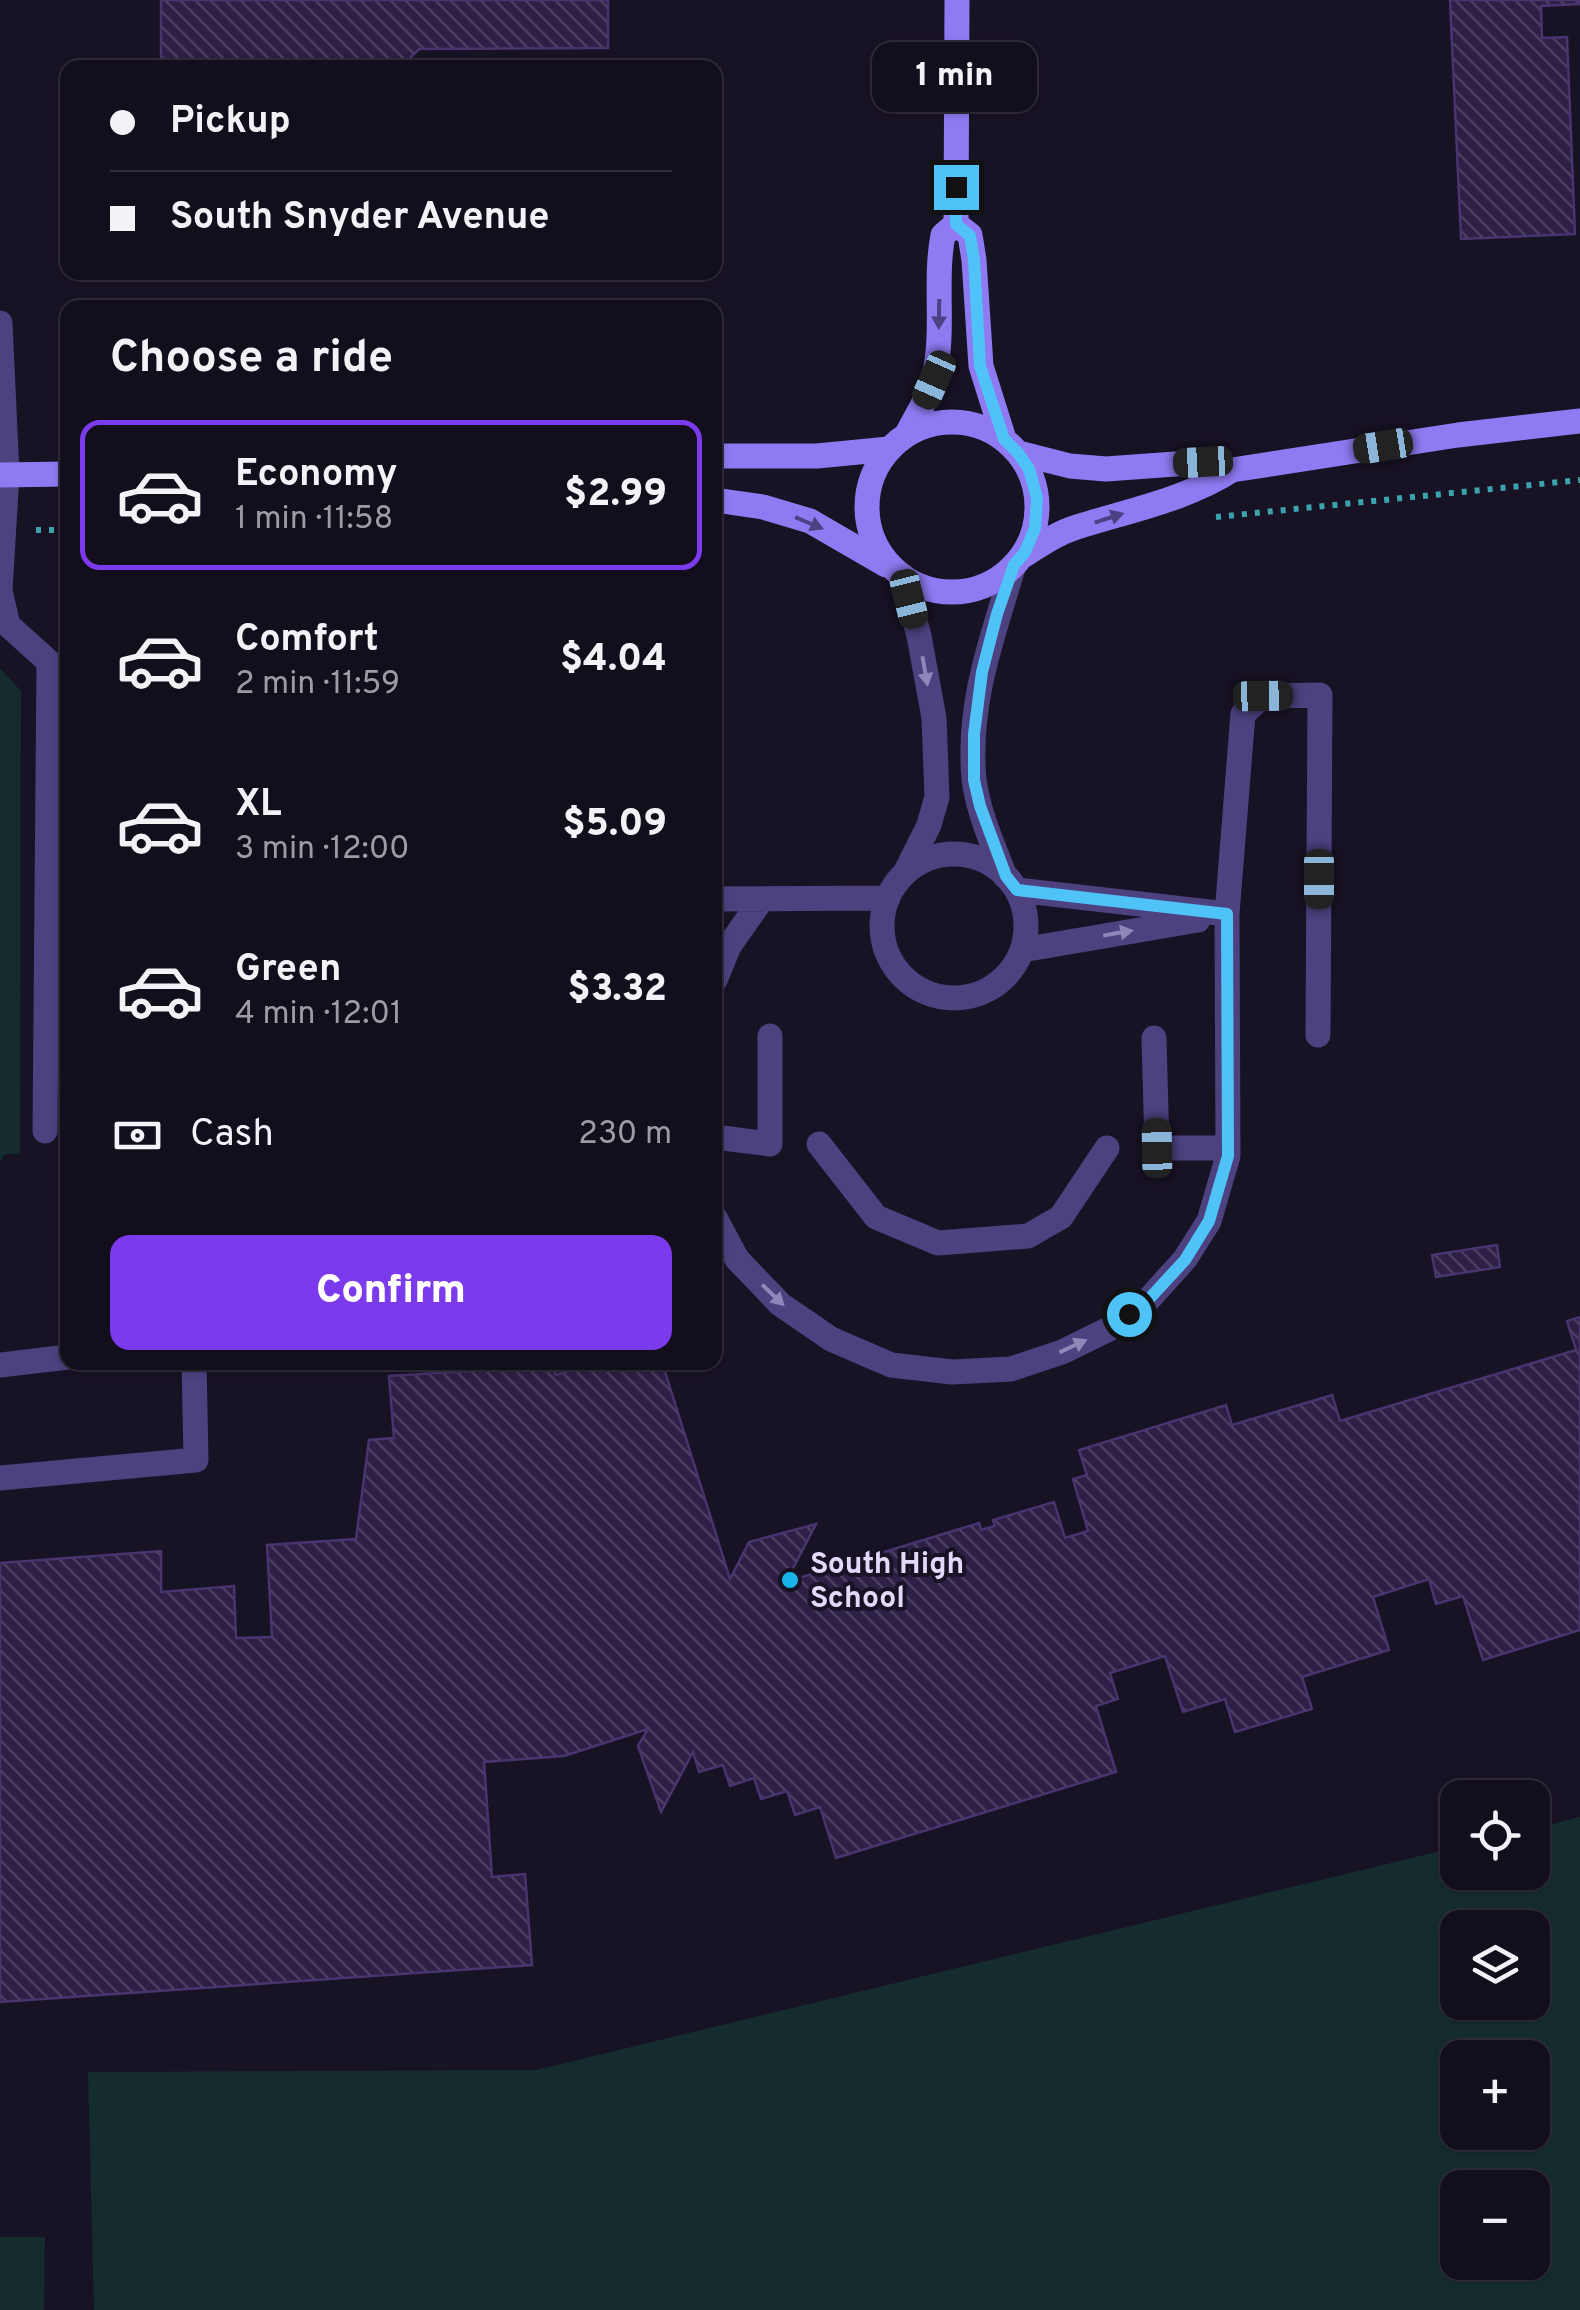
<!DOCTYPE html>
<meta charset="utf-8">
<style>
body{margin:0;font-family:Overpass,sans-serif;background:#1f1c29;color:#f1f3f6;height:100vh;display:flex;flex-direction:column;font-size:38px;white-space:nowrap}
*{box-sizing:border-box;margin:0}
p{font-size:32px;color:#9c9ca3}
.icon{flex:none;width:55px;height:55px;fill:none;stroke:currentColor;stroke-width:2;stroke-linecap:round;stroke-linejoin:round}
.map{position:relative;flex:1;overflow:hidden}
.drawer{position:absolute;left:60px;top:300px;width:662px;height:1070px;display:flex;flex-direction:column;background:#120e1c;border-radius:20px;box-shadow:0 2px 8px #0004,0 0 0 2px #312e3b}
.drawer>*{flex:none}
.top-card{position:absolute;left:60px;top:60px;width:662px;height:220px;border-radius:20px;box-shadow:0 2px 8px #0004,0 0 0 2px #312e3b;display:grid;align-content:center;height:220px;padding:0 50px;background:#120e1c}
.fabs{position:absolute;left:1440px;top:1780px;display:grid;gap:20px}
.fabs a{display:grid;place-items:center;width:110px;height:110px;border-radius:20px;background:#120e1c;box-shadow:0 2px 8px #0004,0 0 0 2px #312e3b;font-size:50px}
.end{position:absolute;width:45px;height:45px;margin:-22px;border:12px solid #4fc3f7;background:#111;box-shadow:0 0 0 5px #111}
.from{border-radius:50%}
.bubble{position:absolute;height:70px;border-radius:20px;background:#120e1c;box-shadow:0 2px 8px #0004,0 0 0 2px #312e3b;font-size:32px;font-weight:800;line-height:70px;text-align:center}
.car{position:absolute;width:30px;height:60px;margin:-30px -15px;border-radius:12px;box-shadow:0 0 8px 2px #0007;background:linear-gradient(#222 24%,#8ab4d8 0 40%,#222 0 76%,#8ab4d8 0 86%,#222 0)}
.top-card b{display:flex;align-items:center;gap:35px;height:95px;font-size:38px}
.top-card b+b{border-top:2px solid #312e3b}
.top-card i{width:25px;height:25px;background:#f1f3f6}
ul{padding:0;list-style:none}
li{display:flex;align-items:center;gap:30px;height:150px;margin:0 20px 15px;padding:0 30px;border:5px solid transparent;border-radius:20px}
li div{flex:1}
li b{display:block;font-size:38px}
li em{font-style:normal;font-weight:800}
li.current{border-color:#7c3aed}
li>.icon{width:90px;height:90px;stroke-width:1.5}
h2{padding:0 50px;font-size:45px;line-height:120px}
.pay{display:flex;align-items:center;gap:25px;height:110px;padding:0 50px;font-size:38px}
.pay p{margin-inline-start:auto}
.cta{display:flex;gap:20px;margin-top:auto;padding:20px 50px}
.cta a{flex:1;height:115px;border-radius:20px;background:#7c3aed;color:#fff;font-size:40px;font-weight:800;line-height:115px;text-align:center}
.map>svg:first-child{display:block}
.grass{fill:#152c2f;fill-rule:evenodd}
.building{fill:url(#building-back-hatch);stroke:#48346e;stroke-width:2.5}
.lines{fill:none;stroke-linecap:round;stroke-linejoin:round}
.path{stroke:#3ba3ae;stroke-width:6;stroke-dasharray:5 8;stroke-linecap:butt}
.lane{stroke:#4d4180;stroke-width:25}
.secondary{stroke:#8f7af2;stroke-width:25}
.oneway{fill:#4e4181}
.oneway2{fill:#9086b7}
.route{stroke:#4fc3f7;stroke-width:12}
.poi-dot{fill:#18b4e9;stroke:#181225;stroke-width:4}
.labels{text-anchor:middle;stroke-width:8;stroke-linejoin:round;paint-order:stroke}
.poi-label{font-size:30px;font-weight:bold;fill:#e3dafb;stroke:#181225;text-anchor:start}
</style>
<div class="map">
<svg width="1580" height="2310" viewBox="0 0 1580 2310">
<defs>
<pattern id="building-back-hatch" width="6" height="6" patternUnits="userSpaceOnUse" patternTransform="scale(2.5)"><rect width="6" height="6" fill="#2d1f45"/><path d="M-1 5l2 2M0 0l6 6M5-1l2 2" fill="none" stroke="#4b3f61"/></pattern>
</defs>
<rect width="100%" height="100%" fill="#181225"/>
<!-- grass -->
<path class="grass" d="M0 668 21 691 20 1154H5L0 1162Z
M1580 1817V2310H94L88 2072 536 2070 1457 1847 1458 1872H1532L1533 1829ZM1458 1928H1532V2002H1458ZM1458 2058H1532V2132H1458ZM1458 2188H1532V2262H1458Z
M0 2237H45L44 2310H0Z"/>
<!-- building -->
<path class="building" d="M161 0H608V48L419 49 400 68H161Z
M1450 0H1579V4L1541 6 1542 38 1567 37 1575 234 1461 239Z
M1497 1245 1500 1267 1436 1277 1432 1255Z
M1580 1317V1630L1483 1660 1463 1596 1436 1604 1429 1579 1373 1597 1389 1650 1302 1677 1312 1709 1235 1732 1225 1699 1183 1712 1165 1656 1110 1673 1118 1699 1096 1706 1116 1772 836 1858 820 1807 795 1815 787 1791 761 1799 754 1778 730 1786 723 1765 699 1772 693 1752 661 1812 638 1746 648 1729 564 1756 484 1762 492 1877 525 1874 532 1965 0 2002V1563L161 1551V1592L234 1586 236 1638 272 1637 267 1545 356 1539 369 1440 394 1438 389 1376 553 1366 556 1375 594 1362H662L730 1579 749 1542 816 1524 786 1582 979 1523 981 1530 995 1526 993 1520 1054 1502 1065 1538 1088 1531 1073 1479 1087 1475 1079 1450 1226 1405 1232 1425 1332 1395 1340 1421 1576 1350 1567 1321Z"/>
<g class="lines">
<!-- path -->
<path class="path" d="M1216 517 1580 480
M36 530H68"/>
<!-- lane -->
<path class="lane" d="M0 323 7 474 0 591 8 625 49 662 45 1131
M903 576 919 636 934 718 937 797 929 825 906 871
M882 926a72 72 0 1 1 144 0a72 72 0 1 1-144 0Z
M1005 876C993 845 978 812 974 779 967 702 993 636 1014 565
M1017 890 1227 914
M715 899 888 898
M1022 950 1198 920
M715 980 729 946 762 899
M1154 1038 1157 1148H1228
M715 1137 770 1144V1036
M819 1144 876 1217 938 1243 1028 1236 1061 1217 1107 1148
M715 1218 737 1259 780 1304 831 1339 891 1365 952 1372 1011 1369 1062 1352 1109 1329 1149 1299 1185 1259 1209 1221 1228 1156 1227 914 1243 714 1263 696 1320 695 1318 1035
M0 1365 68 1357
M0 1478 196 1460 194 1362"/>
<!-- secondary -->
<path class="secondary" d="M956 224 970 235 974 260 981 366 1004 439
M956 224 957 0
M867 507a85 85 0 1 1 170 0a85 85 0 1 1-170 0Z
M907 434C916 416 929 397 934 377 945 330 934 282 943 235L956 224
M1019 453 1070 466 1106 469 1203 462 1232 470 1458 435 1580 421
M715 456H817L889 449
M0 475 68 474
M715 500 763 507 810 521 886 565
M1021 557C1039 546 1057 533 1077 527 1130 510 1185 500 1232 470"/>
</g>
<!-- one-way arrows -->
<defs><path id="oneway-solid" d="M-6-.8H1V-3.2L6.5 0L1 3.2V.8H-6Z" transform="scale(2.5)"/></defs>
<g class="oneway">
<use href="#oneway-solid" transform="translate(939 314) rotate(91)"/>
<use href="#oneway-solid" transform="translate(1109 518) rotate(-18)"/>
<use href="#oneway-solid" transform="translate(809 523) rotate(23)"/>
</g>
<g class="oneway2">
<use href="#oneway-solid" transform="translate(925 671) rotate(80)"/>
<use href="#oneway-solid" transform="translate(1118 933) rotate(-10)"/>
<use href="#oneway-solid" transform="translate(773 1295) rotate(44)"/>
<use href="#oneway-solid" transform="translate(1073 1346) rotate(-25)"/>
</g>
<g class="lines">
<!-- route -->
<path class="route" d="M956 187V224L970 236 974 260 980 366 1004 439 1018 453 1029 469 1037 498 1035 528 1025 552 1014 565 997 614 982 672 974 734V780L980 806 1006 876 1017 890 1227 914 1228 1156 1209 1221 1185 1260 1149 1299 1129 1314"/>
</g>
<!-- markers -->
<circle class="poi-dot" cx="790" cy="1580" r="10"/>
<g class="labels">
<!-- poi labels -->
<g class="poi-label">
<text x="810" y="1573">South High<tspan x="810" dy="34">School</tspan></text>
</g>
</g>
</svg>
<div class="fabs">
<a><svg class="icon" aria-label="locate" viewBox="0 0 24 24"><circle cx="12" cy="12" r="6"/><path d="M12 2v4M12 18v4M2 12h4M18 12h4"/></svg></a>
<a><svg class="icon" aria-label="layers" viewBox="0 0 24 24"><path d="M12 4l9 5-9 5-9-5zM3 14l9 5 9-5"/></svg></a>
<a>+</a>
<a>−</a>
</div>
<i class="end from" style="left:1129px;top:1314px"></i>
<i class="end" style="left:956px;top:187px"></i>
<div class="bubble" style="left:872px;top:42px;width:165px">1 min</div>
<i class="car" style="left:934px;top:380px;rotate:204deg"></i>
<i class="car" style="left:1383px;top:446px;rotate:261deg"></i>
<i class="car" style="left:1203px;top:462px;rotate:267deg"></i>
<i class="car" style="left:909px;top:599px;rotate:166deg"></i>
<i class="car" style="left:1263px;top:696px;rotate:89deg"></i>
<i class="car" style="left:1319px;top:879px;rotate:180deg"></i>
<i class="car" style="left:1157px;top:1148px;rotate:359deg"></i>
<div class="top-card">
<b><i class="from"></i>Pickup</b>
<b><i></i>South Snyder Avenue</b>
</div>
<section class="drawer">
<h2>Choose a ride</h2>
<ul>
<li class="current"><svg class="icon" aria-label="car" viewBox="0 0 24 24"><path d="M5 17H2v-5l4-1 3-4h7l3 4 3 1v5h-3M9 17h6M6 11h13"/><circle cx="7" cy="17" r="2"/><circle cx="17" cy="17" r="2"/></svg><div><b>Economy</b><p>1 min · 11:58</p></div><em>$2.99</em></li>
<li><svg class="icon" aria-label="car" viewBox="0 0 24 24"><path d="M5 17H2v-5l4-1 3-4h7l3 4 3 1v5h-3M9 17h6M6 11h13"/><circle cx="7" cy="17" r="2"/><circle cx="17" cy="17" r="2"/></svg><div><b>Comfort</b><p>2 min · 11:59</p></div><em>$4.04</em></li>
<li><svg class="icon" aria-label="car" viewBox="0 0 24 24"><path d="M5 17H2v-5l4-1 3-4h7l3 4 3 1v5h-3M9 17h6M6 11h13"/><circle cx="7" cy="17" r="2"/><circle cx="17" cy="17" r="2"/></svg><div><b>XL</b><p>3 min · 12:00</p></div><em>$5.09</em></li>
<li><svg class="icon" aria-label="car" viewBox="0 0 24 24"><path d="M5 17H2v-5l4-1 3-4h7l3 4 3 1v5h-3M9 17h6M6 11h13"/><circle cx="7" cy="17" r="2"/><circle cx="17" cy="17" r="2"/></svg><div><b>Green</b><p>4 min · 12:01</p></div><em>$3.32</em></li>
</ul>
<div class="pay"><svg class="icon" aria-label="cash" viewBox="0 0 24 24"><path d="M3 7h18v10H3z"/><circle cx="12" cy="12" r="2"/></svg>Cash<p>230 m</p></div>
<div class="cta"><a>Confirm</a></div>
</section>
</div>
